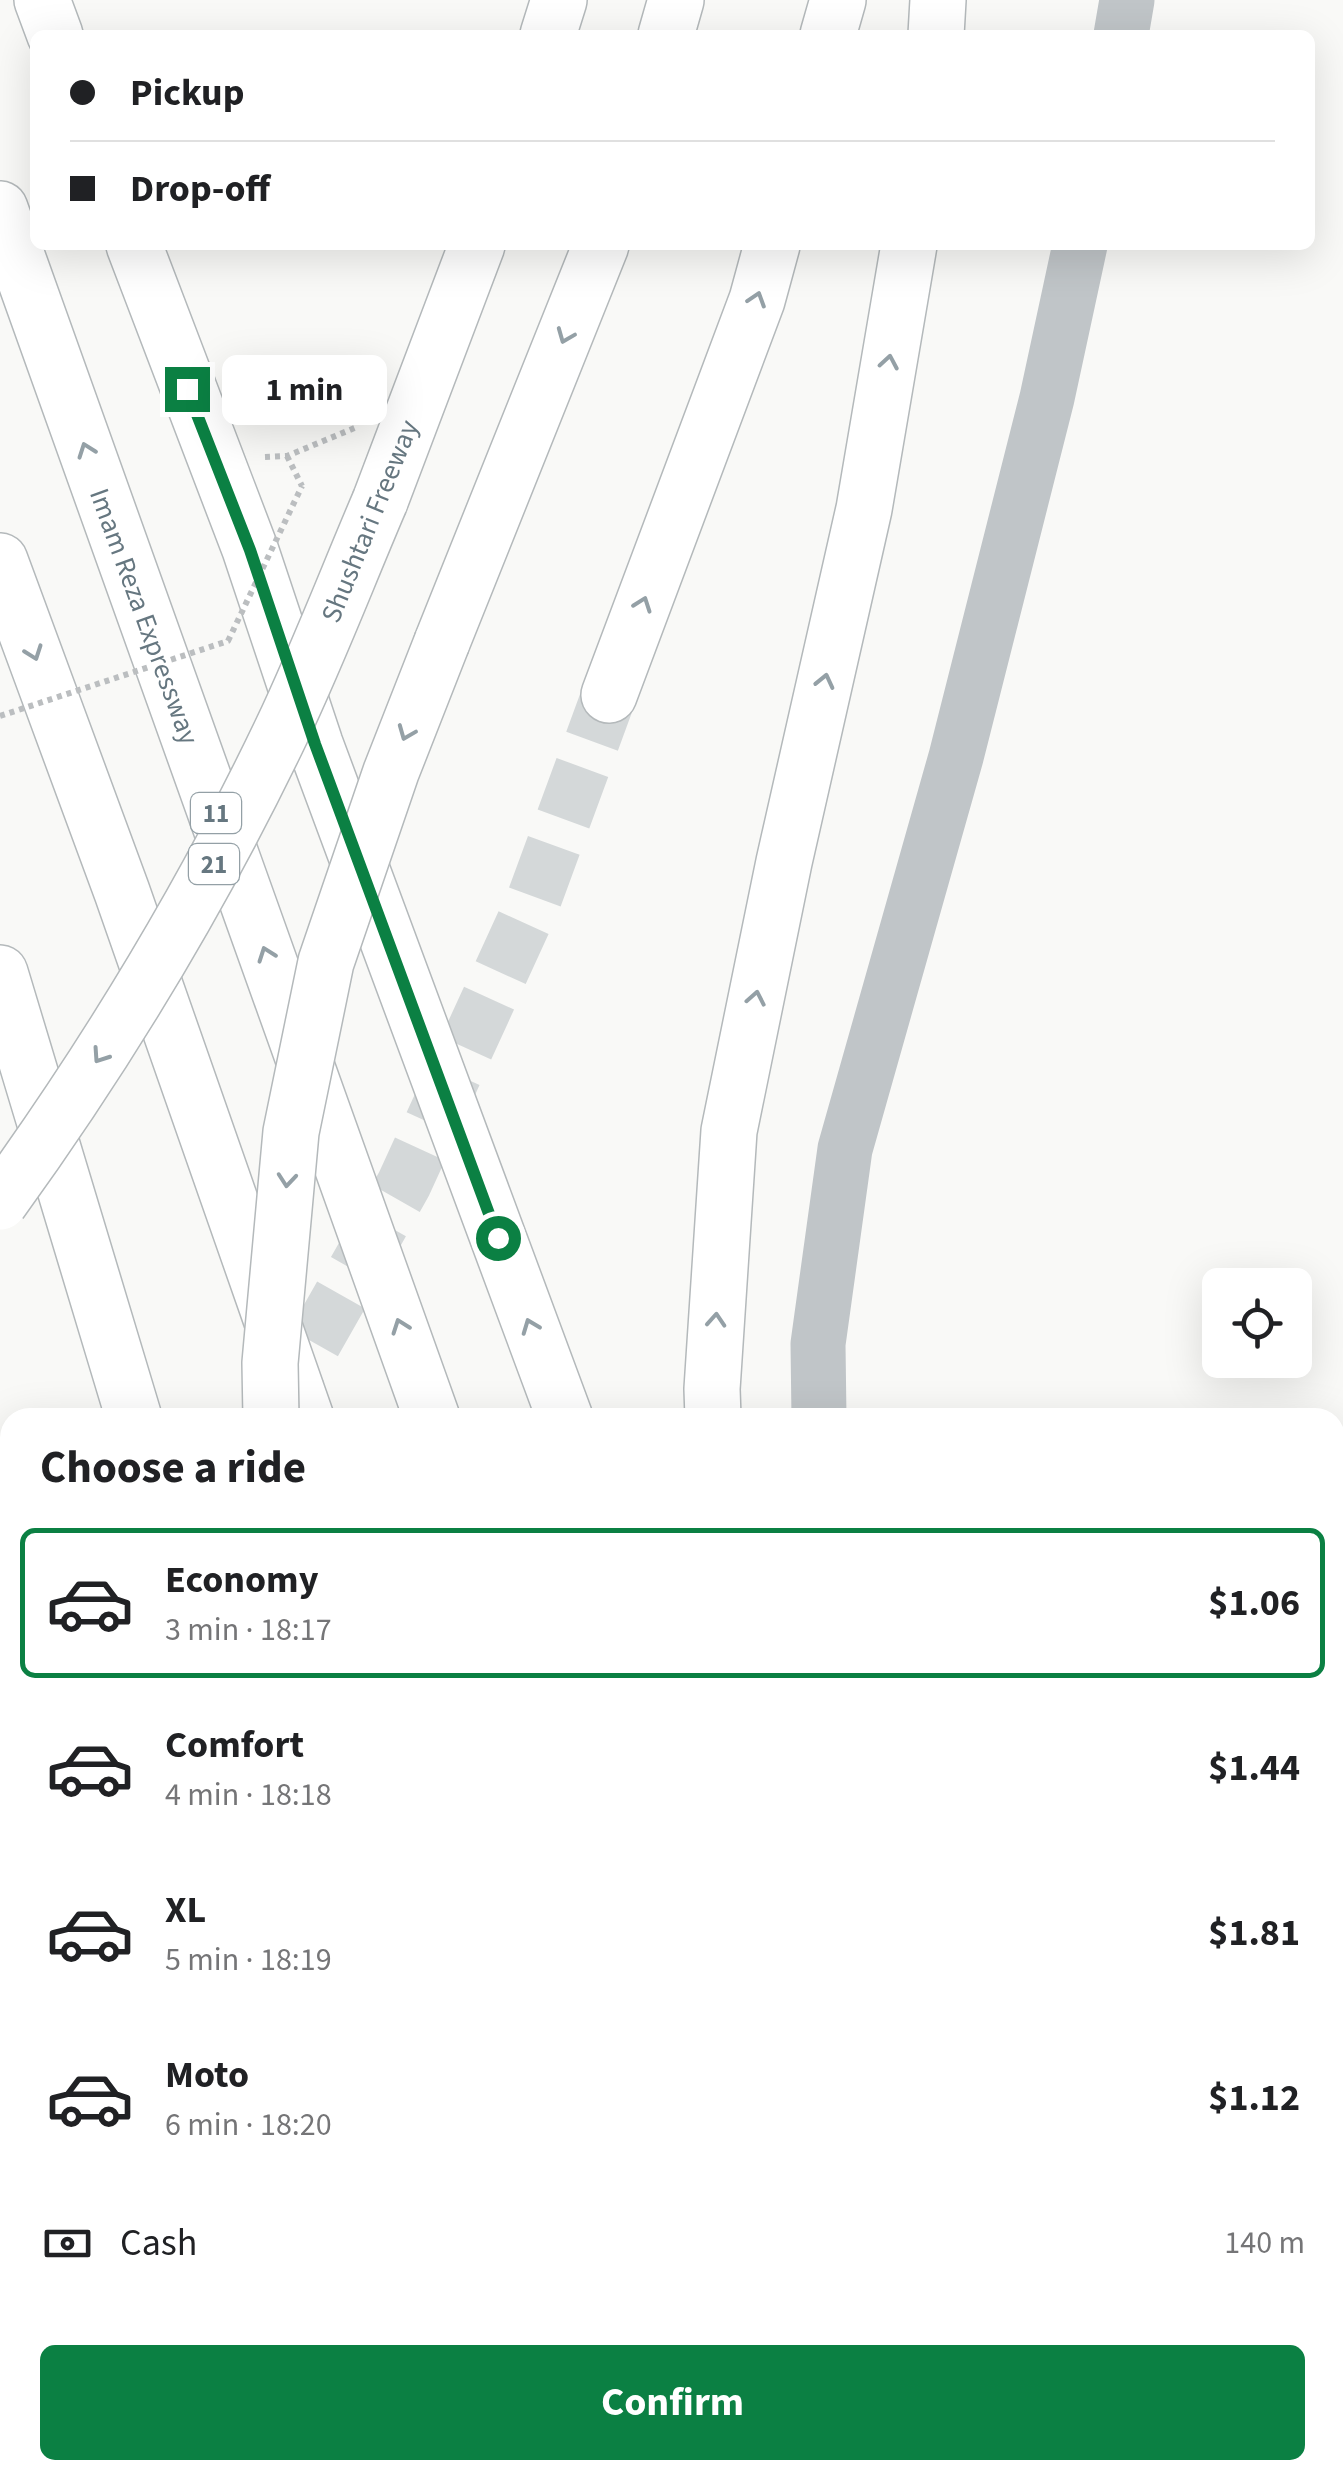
<!DOCTYPE html>
<meta charset="utf-8">
<style>
body{margin:0;font-family:"Source Sans 3",sans-serif;background:#f6f6f6;color:#202124;height:100vh;display:flex;flex-direction:column;font-size:38px;white-space:nowrap}
*{box-sizing:border-box;margin:0}
p{font-size:32px;color:#757577}
.icon{flex:none;width:55px;height:55px;fill:none;stroke:currentColor;stroke-width:2;stroke-linecap:round;stroke-linejoin:round}
.map{position:relative;flex:1;overflow:hidden}
.sheet{position:absolute;left:0px;top:1408px;width:1345px;height:1072px;display:flex;flex-direction:column;background:#fff;border-radius:30px 30px 0 0;box-shadow:0 10px 40px #0002}
.sheet>*{flex:none}
.guide{position:absolute;left:30px;top:30px;width:1285px;height:220px;border-radius:15px;box-shadow:0 10px 40px #0002;display:grid;align-content:center;height:220px;padding:0 40px;background:#fff}
.buttons{position:absolute;left:1202px;top:1268px;display:grid;gap:20px}
.buttons a{display:grid;place-items:center;width:110px;height:110px;border-radius:15px;background:#fff;box-shadow:0 10px 40px #0002;font-size:50px}
.end{position:absolute;width:45px;height:45px;margin:-22px;border:12px solid #0b8043;background:#fff;box-shadow:0 0 0 5px #fff}
.from{border-radius:50%}
.bubble{position:absolute;height:70px;border-radius:15px;background:#fff;box-shadow:0 10px 40px #0002;font-size:32px;font-weight:700;line-height:70px;text-align:center}
.guide b{display:flex;align-items:center;gap:35px;height:95px;font-size:38px}
.guide b+b{border-top:2px solid #e0e0e0}
.guide i{width:25px;height:25px;background:#202124}
ul{padding:0;list-style:none}
li{display:flex;align-items:center;gap:30px;height:150px;margin:0 20px 15px;padding:0 20px;border:5px solid transparent;border-radius:15px}
li div{flex:1}
li b{display:block;font-size:38px}
li em{font-style:normal;font-weight:700}
li.current{border-color:#0b8043}
li>.icon{width:90px;height:90px;stroke-width:1.5}
h2{padding:0 40px;font-size:45px;line-height:120px}
.pay{display:flex;align-items:center;gap:25px;height:110px;padding:0 40px;font-size:38px}
.pay p{margin-inline-start:auto}
.button{display:flex;gap:20px;margin-top:auto;padding:20px 40px}
.button a{flex:1;height:115px;border-radius:15px;background:#0b8043;color:#fff;font-size:40px;font-weight:700;line-height:115px;text-align:center}
.map>svg:first-child{display:block}
.lines{fill:none;stroke-linecap:round;stroke-linejoin:round}
.highway-tunnel{stroke:#d4d8d9;stroke-width:55;stroke-dasharray:55 28;stroke-linecap:butt}
.highway-casing{stroke:#b4b9bb;stroke-width:58}
.path{stroke:#bbbec0;stroke-width:6;stroke-dasharray:5 5;stroke-linecap:butt}
.minor{stroke:#c0c5c8;stroke-width:55}
.highway{stroke:#fff;stroke-width:55}
.highway-bridge-casing{stroke:#b4b9bb;stroke-width:58;stroke-linecap:butt}
.path-bridge{stroke:#bbbec0;stroke-width:6;stroke-dasharray:5 5;stroke-linecap:butt}
.highway-bridge{stroke:#fff;stroke-width:55}
.oneway{stroke:#94a0a6}
.route{stroke:#0b8043;stroke-width:12}
.labels{text-anchor:middle;stroke-width:10;stroke-linejoin:round;paint-order:stroke}
.shield{fill:#fff;stroke:#94a0a6;stroke-width:2.5}
.shield-label{font-size:25px;font-weight:bold;fill:#667780}
.street-label{font-size:28px;fill:#667780;stroke:#fff}
</style>
<div class="map">
<svg width="1343" height="2479" viewBox="0 0 1343 2479">
<rect width="100%" height="100%" fill="#f9f9f7"/>
<g class="lines">
<!-- highway-tunnel -->
<path class="highway-tunnel" d="M273 1415 404 1184 533 902 609 695"/>
<defs>
<path id="highway" d="M42 0 55 35
M548 35 559 0
M666 35 676 0
M828 35 838 0
M936 35 938 0
M0 209 432 1418
M134 245 250 549 315 744 565 1418
M380 501 477 245
M0 561 122 892 306 1418
M442 642 601 245
M609 695 757 300 772 245
M0 973 134 1418
M713 1418 712 1389 729 1131 784 862 864 509 909 245
M0 1774 10 1762
M0 2158 10 2159
M0 2383 10 2385
M263 2470 280 2479
M488 2470 492 2479
M557 2470 561 2479
M696 2470 707 2479
M837 2470 840 2479
M956 2470 960 2479"/>
</defs>
<!-- highway casing -->
<use href="#highway" class="highway-casing"/>
<!-- path -->
<path class="path" d="M287 456 302 486
M265 457 287 456 357 427"/>
<!-- minor -->
<path class="minor" d="M1121 35 1127 0
M819 1418 818 1344 845 1149 956 757 1047 398 1080 245
M1335 2300 1343 2299
M1155 2470 1159 2479"/>
<!-- highway -->
<use href="#highway" class="highway"/>
<defs>
<path id="highway-bridge" d="M0 1202C107 1054 202 897 281 732 317 657 347 578 380 501
M271 1418 270 1363 291 1132 326 962 391 772 442 642"/>
</defs>
<!-- highway-bridge casing -->
<use href="#highway-bridge" class="highway-bridge-casing"/>
<!-- path-bridge -->
<path class="path-bridge" d="M0 716 228 641 302 486"/>
<!-- highway-bridge -->
<use href="#highway-bridge" class="highway-bridge"/>
</g>
<!-- one-way arrows -->
<defs><path id="oneway-chevron" d="M-2-3.5L2.5 0L-2 3.5" fill="none" stroke-width="1.6" stroke-linecap="round" stroke-linejoin="round" transform="scale(2.5)"/></defs>
<g class="oneway">
<use href="#oneway-chevron" transform="translate(757 299) rotate(-72)"/>
<use href="#oneway-chevron" transform="translate(565 336) rotate(112)"/>
<use href="#oneway-chevron" transform="translate(889 362) rotate(-80)"/>
<use href="#oneway-chevron" transform="translate(86 450) rotate(-110)"/>
<use href="#oneway-chevron" transform="translate(643 604) rotate(-70)"/>
<use href="#oneway-chevron" transform="translate(34 653) rotate(70)"/>
<use href="#oneway-chevron" transform="translate(825 681) rotate(-77)"/>
<use href="#oneway-chevron" transform="translate(406 733) rotate(112)"/>
<use href="#oneway-chevron" transform="translate(266 954) rotate(-110)"/>
<use href="#oneway-chevron" transform="translate(756 998) rotate(-79)"/>
<use href="#oneway-chevron" transform="translate(100 1056) rotate(124)"/>
<use href="#oneway-chevron" transform="translate(287 1180) rotate(95)"/>
<use href="#oneway-chevron" transform="translate(716 1320) rotate(-86)"/>
<use href="#oneway-chevron" transform="translate(400 1326) rotate(-110)"/>
<use href="#oneway-chevron" transform="translate(530 1326) rotate(-111)"/>
</g>
<g class="lines">
<!-- route -->
<path class="route" d="M187 389 250 550 315 744 498 1238"/>
</g>
<g class="labels">
<!-- shield labels -->
<g class="shield">
<rect x="191" y="793" width="50" height="40" rx="8"/>
<rect x="189" y="844" width="50" height="40" rx="8"/>
</g>
<g class="shield-label">
<text x="216" y="822">11</text>
<text x="214" y="873">21</text>
</g>
<!-- street labels -->
<g class="street-label">
<text transform="translate(369 521) rotate(-68)" y="10">Shushtari Freeway</text>
<text transform="translate(145 616) rotate(70)" y="10">Imam Reza Expressway</text>
</g>
</g>
</svg>
<div class="buttons">
<a><svg class="icon" aria-label="locate" viewBox="0 0 24 24"><circle cx="12" cy="12" r="6"/><path d="M12 2v4M12 18v4M2 12h4M18 12h4"/></svg></a>
</div>
<i class="end from" style="left:498px;top:1238px"></i>
<i class="end" style="left:187px;top:389px"></i>
<div class="bubble" style="left:222px;top:355px;width:165px">1 min</div>
<div class="guide">
<b><i class="from"></i>Pickup</b>
<b><i></i>Drop-off</b>
</div>
<section class="sheet">
<h2>Choose a ride</h2>
<ul>
<li class="current"><svg class="icon" aria-label="car" viewBox="0 0 24 24"><path d="M5 17H2v-5l4-1 3-4h7l3 4 3 1v5h-3M9 17h6M6 11h13"/><circle cx="7" cy="17" r="2"/><circle cx="17" cy="17" r="2"/></svg><div><b>Economy</b><p>3 min · 18:17</p></div><em>$1.06</em></li>
<li><svg class="icon" aria-label="car" viewBox="0 0 24 24"><path d="M5 17H2v-5l4-1 3-4h7l3 4 3 1v5h-3M9 17h6M6 11h13"/><circle cx="7" cy="17" r="2"/><circle cx="17" cy="17" r="2"/></svg><div><b>Comfort</b><p>4 min · 18:18</p></div><em>$1.44</em></li>
<li><svg class="icon" aria-label="car" viewBox="0 0 24 24"><path d="M5 17H2v-5l4-1 3-4h7l3 4 3 1v5h-3M9 17h6M6 11h13"/><circle cx="7" cy="17" r="2"/><circle cx="17" cy="17" r="2"/></svg><div><b>XL</b><p>5 min · 18:19</p></div><em>$1.81</em></li>
<li><svg class="icon" aria-label="car" viewBox="0 0 24 24"><path d="M5 17H2v-5l4-1 3-4h7l3 4 3 1v5h-3M9 17h6M6 11h13"/><circle cx="7" cy="17" r="2"/><circle cx="17" cy="17" r="2"/></svg><div><b>Moto</b><p>6 min · 18:20</p></div><em>$1.12</em></li>
</ul>
<div class="pay"><svg class="icon" aria-label="cash" viewBox="0 0 24 24"><path d="M3 7h18v10H3z"/><circle cx="12" cy="12" r="2"/></svg>Cash<p>140 m</p></div>
<div class="button"><a>Confirm</a></div>
</section>
</div>
